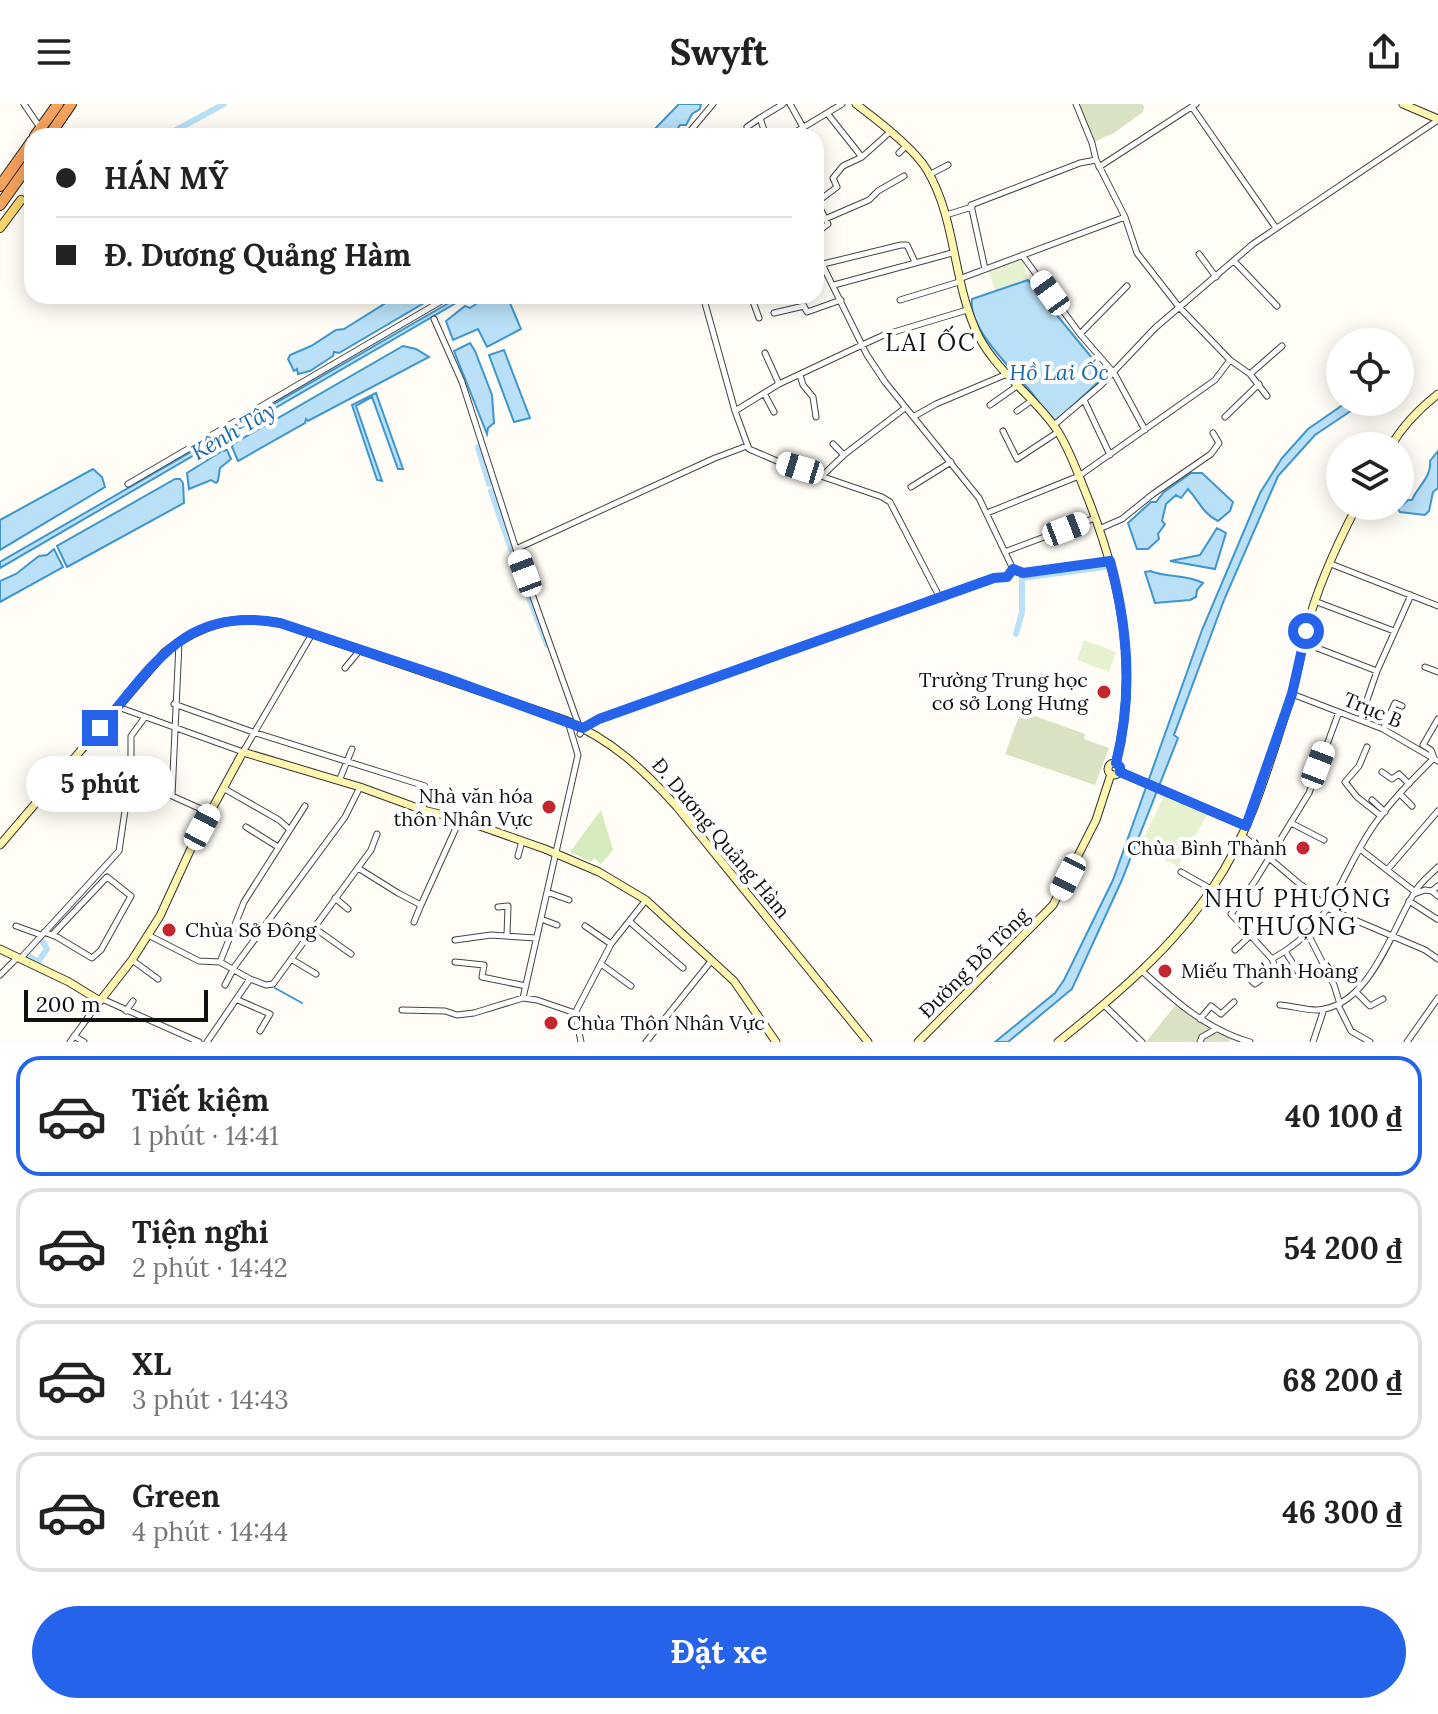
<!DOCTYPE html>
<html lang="vi">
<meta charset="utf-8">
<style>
body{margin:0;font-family:Lora,serif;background:#f2f2f2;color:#222;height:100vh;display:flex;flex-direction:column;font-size:30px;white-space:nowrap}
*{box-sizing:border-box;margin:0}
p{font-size:26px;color:#767676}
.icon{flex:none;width:44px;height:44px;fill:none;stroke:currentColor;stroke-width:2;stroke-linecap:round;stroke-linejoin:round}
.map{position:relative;height:938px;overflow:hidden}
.sheet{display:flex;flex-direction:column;background:#fff;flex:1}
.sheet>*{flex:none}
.top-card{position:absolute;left:24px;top:24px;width:800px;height:176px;border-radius:24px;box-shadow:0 4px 20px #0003;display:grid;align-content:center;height:176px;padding:0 32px;background:#fff}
.buttons{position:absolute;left:1326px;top:224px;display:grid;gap:16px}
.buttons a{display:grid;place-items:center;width:88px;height:88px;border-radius:50%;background:#fff;box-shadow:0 4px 20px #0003;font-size:40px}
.scale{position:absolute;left:24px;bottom:20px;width:184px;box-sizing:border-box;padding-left:8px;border:4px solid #111;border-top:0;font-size:22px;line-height:28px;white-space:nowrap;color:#111;-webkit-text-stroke:6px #fff;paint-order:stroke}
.end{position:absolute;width:36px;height:36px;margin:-18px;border:10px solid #2563eb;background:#fff;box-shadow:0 0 0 4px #fff}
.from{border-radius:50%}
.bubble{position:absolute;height:56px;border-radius:28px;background:#fff;box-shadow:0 4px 20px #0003;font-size:26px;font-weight:700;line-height:56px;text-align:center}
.car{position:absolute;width:24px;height:48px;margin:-24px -12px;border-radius:10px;box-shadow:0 0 6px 2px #0007;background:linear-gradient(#fff 24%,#345 0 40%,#fff 0 76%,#345 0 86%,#fff 0)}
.top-card b{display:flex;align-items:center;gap:28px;height:76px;font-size:30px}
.top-card b+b{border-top:2px solid #e0e0e0}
.top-card i{width:20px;height:20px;background:#222}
ul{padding:14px 0 0;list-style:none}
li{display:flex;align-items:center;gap:24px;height:120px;margin:0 16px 12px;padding:0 16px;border:4px solid #e0e0e0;border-radius:24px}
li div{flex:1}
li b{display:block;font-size:30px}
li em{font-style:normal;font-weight:700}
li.active{border-color:#2563eb}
li>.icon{width:72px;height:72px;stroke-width:1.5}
.action{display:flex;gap:16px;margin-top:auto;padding:16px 32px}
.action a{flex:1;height:92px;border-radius:48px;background:#2563eb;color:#fff;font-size:32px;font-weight:700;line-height:92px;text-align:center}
header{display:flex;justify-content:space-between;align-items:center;height:104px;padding:0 32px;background:#fff;font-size:36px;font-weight:700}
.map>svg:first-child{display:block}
.green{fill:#d5ebbd}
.cemetery{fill:#d9e3c4}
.pitch{fill:#e6f2cf}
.water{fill:#b9e0f7;stroke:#3f96cf;stroke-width:2}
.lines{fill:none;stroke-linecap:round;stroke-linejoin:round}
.stream{stroke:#3f96cf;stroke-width:2}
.canal{stroke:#b9e0f7;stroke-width:6}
.street-casing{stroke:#444;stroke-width:7}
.secondary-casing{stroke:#333;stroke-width:9}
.primary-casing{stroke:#222;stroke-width:10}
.highway-casing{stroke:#222;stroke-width:12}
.street{stroke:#fff;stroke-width:5}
.secondary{stroke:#fff6b0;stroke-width:7}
.primary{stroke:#f9d66b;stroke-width:8}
.highway{stroke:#f5a25d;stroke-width:10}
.route{stroke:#2563eb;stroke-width:10}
.poi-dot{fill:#c4262e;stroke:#fff;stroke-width:3}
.labels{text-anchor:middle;stroke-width:8;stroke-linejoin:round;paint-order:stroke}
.poi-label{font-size:20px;fill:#111;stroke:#fff;text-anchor:end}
.street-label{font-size:20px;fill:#111;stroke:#fff}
.water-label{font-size:22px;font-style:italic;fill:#1768a6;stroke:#fff}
.quarter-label{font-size:24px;letter-spacing:2px;fill:#111;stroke:#fff}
</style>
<header><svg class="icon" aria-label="menu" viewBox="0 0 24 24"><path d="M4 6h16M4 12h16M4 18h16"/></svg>Swyft<svg class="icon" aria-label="share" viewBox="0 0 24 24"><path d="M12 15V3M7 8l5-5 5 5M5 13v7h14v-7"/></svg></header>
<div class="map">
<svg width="1438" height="938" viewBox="0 0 1438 938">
<rect width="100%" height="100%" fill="#fffdf5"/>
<!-- green -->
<path class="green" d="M601 706 613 746 601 760 594 754 591 758 570 748Z"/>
<!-- cemetery -->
<path class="cemetery" d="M1076 0H1142L1144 3 1143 8 1114 29 1092 39Z
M1021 607 1085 630 1084 635 1109 644 1095 681 1005 650Z
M1178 898 1233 934 1229 938H1146Z"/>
<!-- pitch -->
<path class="pitch" d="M1022 155 1028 176 995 186 988 166Z
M1084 536 1116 548 1109 568 1077 556Z
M1164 692 1208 710 1178 762 1139 744Z"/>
<!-- water -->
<path class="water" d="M679 0H701L700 5 692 10 686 21H680L673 32H648Z
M1028 176 1106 271 1053 320C1047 311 1042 302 1035 293 1018 270 967 226 972 195Z
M397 192H436L339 249 334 248 333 252 310 267 298 270 297 265 294 267 288 255 290 251 311 242 336 226 344 225Z
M461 192H468L0 464V458Z
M488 192H507L521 225 487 243 478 225 453 236 446 217 465 202 470 204Z
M470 239 475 247 492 291 494 319 488 324 487 330 454 247Z
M403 242 416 245 429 253 308 317 306 315 305 319 238 357 232 343 233 340Z
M504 246 530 314 514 318 489 251Z
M376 289 403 365H398L372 293 356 302 382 377 377 376 352 301Z
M1347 298H1364L1315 331 1278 372 1224 496 1174 631 1178 634 1121 778 1072 885 1008 938H995L1055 889 1064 876 1113 776 1202 526 1260 389 1282 354 1308 325Z
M227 346 231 355 220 364 218 377 216 379 211 376 189 385 187 369 222 347Z
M1438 347V384L1433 388 1429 407 1425 411 1400 408 1398 405 1408 396H1412C1417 383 1432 373 1430 357Z
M93 365 102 373 105 383 0 446V416Z
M1191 369H1202L1233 398 1230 407 1218 417C1203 410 1199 397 1188 385L1181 394 1176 391 1166 400 1162 417 1165 420 1158 430 1159 435 1148 445H1137L1128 419 1151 398H1156L1164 388Z
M175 375H180L183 379 184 399 67 463 57 442Z
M1217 424 1226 429 1215 465 1170 457 1200 451Z
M54 445 63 463 0 498V477L16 470 39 452 47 451Z
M1150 467C1168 474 1186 470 1203 479L1197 486 1196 493 1190 496 1155 499 1145 468Z"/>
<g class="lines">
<!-- stream -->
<path class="stream" d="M275 884 302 899"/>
<!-- canal -->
<path class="canal" d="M165 32 224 0
M478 343 489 380
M491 387 511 445
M513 451 547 541
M1016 530 1022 508V474L1105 463
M27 851 38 858 47 845 42 837"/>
<defs>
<path id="street" d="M24 0 41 25
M790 0 803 23
M1076 0 1092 39 1096 56 1125 113 1137 149 1179 203 1230 256 1250 270 1267 292
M1192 3 1276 124
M827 9 861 52
M747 23 760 14
M686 32 713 0
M766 32 760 14 783 0
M789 32 842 0
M899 49 905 43
M816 53 819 58
M1099 63 1196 0
M929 71 948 61
M946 111 972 103
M825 115 869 96 878 87 904 72
M816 129 828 120 817 98 837 83 833 74 843 62 862 53 890 28
M816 148 867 251 885 278 979 394 1013 465 1023 469 1110 457
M1199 150 1216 173
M1022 151 1080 230 1114 269 1145 326
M1234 157 1277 202
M823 160 901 141H907L915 158
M985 165 971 101 1080 59 1096 56
M959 175 1125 113
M834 181 952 149
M703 192 735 307 749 345 777 357 882 393 890 398 940 494
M751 192 759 214
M900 196 959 178
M774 209 804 202 807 208 810 207 841 196
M434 215 462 278 516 445 579 622
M1080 230 1127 182
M765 249 779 280
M1250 270 1282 242
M800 271 803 281 813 293 816 313
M764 289 774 308
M1084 296 1110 351
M990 301 1017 282
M735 307 779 280 862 241 884 231 967 206
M1017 307 1031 297
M913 313 936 300 1007 270
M1225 313 1259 280
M1054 321 1101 281 1155 224 1253 140 1438 16
M1003 327 1017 355 1058 328
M833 340 844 351
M823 371 845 350 905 304
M128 380 450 192
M911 383 951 358
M987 409 1079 372 1215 276 1230 256
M1099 425 1122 415 1153 390 1211 350 1219 339 1213 329
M516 445 715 354 747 342
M1007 447 1095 414
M1331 460 1438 502
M1317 498 1394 527
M179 539 172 692 210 709
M1304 539 1377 567
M1425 563 1438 568
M345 564 360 546
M1292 590 1383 625 1438 657
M174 600 253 628 425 682 423 706
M118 603 243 648 312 530
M1339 608 1309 689 1255 777 1231 810 1272 855C1335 820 1336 778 1372 724 1389 699 1412 676 1434 654L1431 646 1423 641
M1360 616 1377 567 1411 491
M1383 625 1395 599 1402 602
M580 630 583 624 599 615 994 474 1007 473 1013 465
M1423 641 1438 615
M1367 643 1359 662 1345 678 1357 693 1381 712
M1382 668 1392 675 1399 670 1409 680
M339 677 352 645
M223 684 279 716 288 724
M1400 690 1412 702
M1372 696 1385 708
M1291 719 1324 736
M246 723 278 743
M1242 731 1329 805 1425 846 1438 855
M1360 745 1414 787
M518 752 522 737
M358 764 398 789 421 801 460 715
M1388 765 1438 707
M1181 768 1211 785
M1432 787 1438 792
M547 788 569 796
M1414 790 1425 786 1432 787 1438 782
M1293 793 1303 782
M335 794 348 805
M1409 797 1437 815
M498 803 508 802 507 831
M541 815 557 821
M414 818 421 801
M630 818 683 864
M16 822 41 831
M585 822 611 840
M313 823 351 850
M44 828 57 833 92 854 101 846 131 792 107 773 52 831
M1307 828 1334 881 1340 900
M148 831 199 857 220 858 250 875 266 881 273 880 371 746 377 730
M455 836 491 831 536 834
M1235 846 1251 831
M1285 847 1300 871 1310 869
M20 855 119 747 131 666V632L145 613
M291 855 316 870
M132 856 158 875
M220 858 244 798 305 702
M455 858 484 861 482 873 526 882
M601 860 631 882
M1142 867C1174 896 1207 926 1250 938
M0 871 17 854
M1247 872 1255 880 1276 865 1272 855
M225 881 235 862 345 713 360 683
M1356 888 1370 902 1383 895
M523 894 578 651 568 618
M102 895 199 938
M238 896 270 910 260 927
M1280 901C1292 902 1306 906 1317 906 1369 903 1391 828 1413 791 1418 780 1429 772 1438 763
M1338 901 1351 927 1370 938
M1105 902 1142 938
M402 906 445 907 457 911 474 909 523 894 537 896 575 909
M126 907 133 897
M1200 915 1211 902 1221 910 1234 898
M74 932 84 938
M70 938 100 897
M207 938 250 875
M581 938 575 909 611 840 646 796
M646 938 712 856
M1200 938 1202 933 1216 925
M1313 938 1324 905
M1407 938 1438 894"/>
<path id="secondary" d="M856 0C877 16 914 44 927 66 957 116 952 179 979 233 998 269 1035 293 1057 326 1070 346 1078 370 1087 392 1122 480 1139 566 1116 659
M1403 0 1438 15
M1391 342C1403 321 1419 305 1438 290
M1108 665a6 6 0 1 1 12 0a6 6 0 1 1-12 0Z
M1120 668 1246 722
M0 741 165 548C201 520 235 510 280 519L565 616C612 636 644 666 677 703L868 938
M0 845 69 878 100 897 132 856 160 812 194 738 243 648 360 683 423 706 460 715 545 745 599 768 646 796 734 877 776 938
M918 938 1053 801 1096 716 1111 670
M1058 938C1114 893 1173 844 1213 783 1252 726 1270 657 1291 592 1298 570 1301 548 1306 526 1317 485 1337 440 1357 402"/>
<path id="primary" d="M0 124 21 96"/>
<path id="highway" d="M35 32 58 0
M49 32 71 0
M0 82 32 37
M0 101 32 56"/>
</defs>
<!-- street casing -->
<use href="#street" class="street-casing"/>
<!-- secondary casing -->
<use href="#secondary" class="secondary-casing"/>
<!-- primary casing -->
<use href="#primary" class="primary-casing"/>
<!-- highway casing -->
<use href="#highway" class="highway-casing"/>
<!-- street -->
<use href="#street" class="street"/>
<!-- secondary -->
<use href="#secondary" class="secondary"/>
<!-- primary -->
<use href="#primary" class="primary"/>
<!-- highway -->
<use href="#highway" class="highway"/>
</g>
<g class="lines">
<!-- route -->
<path class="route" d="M100 624C154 561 185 501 280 519L446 574 583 624 599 615 994 474 1007 473 1013 465 1023 469 1110 457C1128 523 1133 592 1116 659L1120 663V668L1246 722 1292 590 1306 527"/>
</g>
<!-- markers -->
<g class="poi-dot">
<circle cx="1104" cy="588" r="8"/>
<circle cx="549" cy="703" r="8"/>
<circle cx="1303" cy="744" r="8"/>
<circle cx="169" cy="826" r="8"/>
<circle cx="1165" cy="867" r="8"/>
<circle cx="551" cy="919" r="8"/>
</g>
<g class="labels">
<!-- poi labels -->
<g class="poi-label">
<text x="1088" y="583">Trường Trung học<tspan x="1088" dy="23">cơ sở Long Hưng</tspan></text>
<text x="533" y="699">Nhà văn hóa<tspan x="533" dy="23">thôn Nhân Vực</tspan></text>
<text x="1287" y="751">Chùa Bình Thành</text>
<text x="185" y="833" text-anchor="start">Chùa Sở Đông</text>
<text x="1181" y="874" text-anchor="start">Miếu Thành Hoàng</text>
<text x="567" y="926" text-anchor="start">Chùa Thôn Nhân Vực</text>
</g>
<!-- street labels -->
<g class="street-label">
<text transform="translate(1373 606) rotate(23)" y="7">Trục B</text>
<text transform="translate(721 734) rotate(50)" y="7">Đ. Dương Quảng Hàm</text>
<text transform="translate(974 859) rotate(-45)" y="7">Đường Đỗ Tông</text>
</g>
<!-- water labels -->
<g class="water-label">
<text x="1059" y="276">Hồ Lai Ốc</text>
<text transform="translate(233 327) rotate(-30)" y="8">Kênh Tây</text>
</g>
<!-- quarter labels -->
<g class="quarter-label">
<text x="931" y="247">LAI ỐC</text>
<text x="1298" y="803">NHƯ PHƯỢNG<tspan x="1298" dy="28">THƯỢNG</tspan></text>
</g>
</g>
</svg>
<div class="buttons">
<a><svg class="icon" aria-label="locate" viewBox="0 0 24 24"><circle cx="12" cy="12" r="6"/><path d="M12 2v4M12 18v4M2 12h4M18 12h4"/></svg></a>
<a><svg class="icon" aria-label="layers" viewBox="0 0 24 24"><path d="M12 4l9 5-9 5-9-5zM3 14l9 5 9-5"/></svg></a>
</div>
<div class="scale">200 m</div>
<i class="end from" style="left:1306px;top:527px"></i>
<i class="end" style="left:100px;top:624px"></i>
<div class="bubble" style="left:26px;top:652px;width:148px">5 phút</div>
<i class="car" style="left:1050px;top:189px;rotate:324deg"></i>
<i class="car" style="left:800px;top:364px;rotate:287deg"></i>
<i class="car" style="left:1066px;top:425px;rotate:69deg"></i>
<i class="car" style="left:525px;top:469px;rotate:339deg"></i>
<i class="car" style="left:1318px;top:661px;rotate:21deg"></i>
<i class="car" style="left:202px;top:723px;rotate:28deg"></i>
<i class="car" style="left:1068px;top:773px;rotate:207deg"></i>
<div class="top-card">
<b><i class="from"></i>HÁN MỸ</b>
<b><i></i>Đ. Dương Quảng Hàm</b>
</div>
</div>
<section class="sheet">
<ul>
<li class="active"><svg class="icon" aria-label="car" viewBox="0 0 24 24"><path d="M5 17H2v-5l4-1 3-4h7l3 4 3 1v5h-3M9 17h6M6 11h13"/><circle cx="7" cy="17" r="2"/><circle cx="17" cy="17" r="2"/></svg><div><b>Tiết kiệm</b><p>1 phút · 14:41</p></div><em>40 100 ₫</em></li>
<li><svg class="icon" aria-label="car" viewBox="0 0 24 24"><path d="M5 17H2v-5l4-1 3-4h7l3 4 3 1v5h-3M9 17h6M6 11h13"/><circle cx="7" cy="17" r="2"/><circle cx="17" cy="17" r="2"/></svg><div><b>Tiện nghi</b><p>2 phút · 14:42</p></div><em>54 200 ₫</em></li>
<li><svg class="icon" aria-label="car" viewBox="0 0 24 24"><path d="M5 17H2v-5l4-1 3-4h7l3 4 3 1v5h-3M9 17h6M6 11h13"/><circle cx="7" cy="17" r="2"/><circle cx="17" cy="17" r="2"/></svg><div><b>XL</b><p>3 phút · 14:43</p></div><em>68 200 ₫</em></li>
<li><svg class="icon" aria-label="car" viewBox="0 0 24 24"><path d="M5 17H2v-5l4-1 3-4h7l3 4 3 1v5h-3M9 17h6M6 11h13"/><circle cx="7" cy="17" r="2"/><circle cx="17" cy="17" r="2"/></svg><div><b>Green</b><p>4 phút · 14:44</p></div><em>46 300 ₫</em></li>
</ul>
<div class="action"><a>Đặt xe</a></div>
</section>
